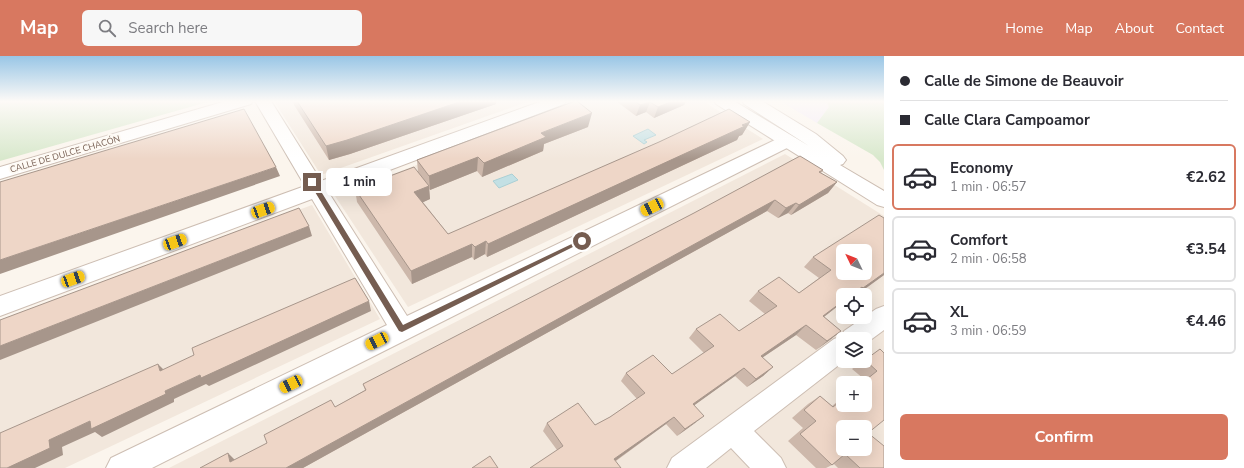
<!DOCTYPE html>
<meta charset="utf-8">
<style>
body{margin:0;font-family:"Nunito Sans",sans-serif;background:#f7f7f7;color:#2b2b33;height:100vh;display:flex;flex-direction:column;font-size:15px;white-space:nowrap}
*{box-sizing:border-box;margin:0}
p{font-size:13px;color:#7c7c81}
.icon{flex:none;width:22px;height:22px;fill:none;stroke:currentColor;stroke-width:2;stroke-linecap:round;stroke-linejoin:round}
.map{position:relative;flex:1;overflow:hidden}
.drawer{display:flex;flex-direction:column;background:#fff;width:360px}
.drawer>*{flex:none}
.hud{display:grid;align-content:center;height:88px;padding:0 16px;background:#fff}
.needle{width:26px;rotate:313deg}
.fabs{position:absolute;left:836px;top:188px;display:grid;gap:8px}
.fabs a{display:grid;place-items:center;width:36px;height:36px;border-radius:6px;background:#fff;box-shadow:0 4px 16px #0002;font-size:20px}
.end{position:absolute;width:18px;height:18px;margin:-9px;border:5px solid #755d51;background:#fff;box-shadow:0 0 0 2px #fff}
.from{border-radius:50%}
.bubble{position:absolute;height:28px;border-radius:6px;background:#fff;box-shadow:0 4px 16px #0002;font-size:13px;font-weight:700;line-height:28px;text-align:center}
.car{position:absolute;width:12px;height:24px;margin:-12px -6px;border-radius:5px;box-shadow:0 0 3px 1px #0007;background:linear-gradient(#f5c518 24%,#345 0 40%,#f5c518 0 76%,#345 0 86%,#f5c518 0)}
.hud b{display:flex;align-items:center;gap:14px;height:38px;font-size:15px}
.hud b+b{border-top:1px solid #e1e1e2}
.hud i{width:10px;height:10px;background:#2b2b33}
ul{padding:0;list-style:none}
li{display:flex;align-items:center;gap:12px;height:66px;margin:0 8px 6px;padding:0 8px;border:2px solid #e1e1e2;border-radius:6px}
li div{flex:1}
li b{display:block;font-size:15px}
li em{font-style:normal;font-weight:700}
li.on{border-color:#d87860}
li>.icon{width:36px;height:36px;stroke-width:1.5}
.primary-button{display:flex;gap:8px;margin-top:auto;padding:8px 16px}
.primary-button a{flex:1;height:46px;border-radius:6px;background:#d87860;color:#fff;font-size:16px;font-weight:700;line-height:46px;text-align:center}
header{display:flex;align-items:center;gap:24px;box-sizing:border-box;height:56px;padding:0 20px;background:#d87860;color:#fff}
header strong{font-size:19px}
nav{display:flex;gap:22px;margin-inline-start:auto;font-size:14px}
.search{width:280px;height:36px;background:#f7f7f7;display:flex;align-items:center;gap:10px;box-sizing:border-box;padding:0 14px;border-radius:6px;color:#7c7c81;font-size:15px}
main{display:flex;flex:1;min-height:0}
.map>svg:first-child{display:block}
.residential{fill:#f2e7dc;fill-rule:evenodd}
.education{fill:#f2e9f8}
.green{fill:#d8e8cc}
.water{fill:#c3e0e4;stroke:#aacfd4}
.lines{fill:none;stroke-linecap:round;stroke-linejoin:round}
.minor-casing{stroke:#cdbeb3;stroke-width:2}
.tertiary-casing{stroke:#cdbeb3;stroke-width:2}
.minor{fill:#fff;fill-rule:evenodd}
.tertiary{fill:#fff;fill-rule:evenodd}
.wall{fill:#cdb8ab}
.shaded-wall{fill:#a7968b}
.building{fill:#eed6c7;stroke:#a7968b;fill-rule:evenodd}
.route{fill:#755d51}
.labels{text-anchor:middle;stroke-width:4;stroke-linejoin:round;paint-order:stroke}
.far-street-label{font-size:9px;fill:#755d51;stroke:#fefaf4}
</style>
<header>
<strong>Map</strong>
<div class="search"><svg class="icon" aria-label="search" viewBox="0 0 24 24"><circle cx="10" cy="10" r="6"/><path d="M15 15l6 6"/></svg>Search here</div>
<nav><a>Home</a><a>Map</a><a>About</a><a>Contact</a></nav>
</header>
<main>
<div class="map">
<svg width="884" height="412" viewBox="0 0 884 412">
<rect width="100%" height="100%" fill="#fbf5ed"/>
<!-- residential -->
<path class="residential" d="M274 45H530L321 119Z
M585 45H703L763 83 408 251 335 140Z
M785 98 884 160V412H169ZM843 195H865V217H843ZM843 239H865V261H843ZM843 283H865V305H843ZM843 327H865V349H843ZM843 371H865V393H843Z
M312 149 380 263 65 412H0V265Z"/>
<!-- education -->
<path class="education" d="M780 45H826L829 51 817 67Z"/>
<!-- green -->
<path class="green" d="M0 45H211L0 105Z
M826 45H884V114L880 106 873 99 817 67 829 51Z"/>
<!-- water -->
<path class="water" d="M648 73 656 79 644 84 647 86 644 88 633 80Z
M512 118 518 124 499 132 493 125Z"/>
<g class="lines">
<defs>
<path id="minor" d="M226 45H253L251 48 0 123V111Z
M255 45H271L321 125 542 45H566L564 48 329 137 407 260 779 82 785 81 791 82 794 86 791 90 152 412H106L111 402 387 269 312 143 0 260V240L305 130Z
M884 250V274L865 288V283H843L844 305 754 375 781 402 786 412H750L731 392 706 412H667L672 402 834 283 842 280 844 275 876 253Z"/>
<path id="tertiary" d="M714 45H734L809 90 744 48 742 45H762L816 78 843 100 846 104 843 108 840 109 884 135V151L877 149 716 48Z"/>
</defs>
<!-- minor casing -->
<use href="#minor" class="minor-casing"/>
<!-- tertiary casing -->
<use href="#tertiary" class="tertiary-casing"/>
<!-- minor -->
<use href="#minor" class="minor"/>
<!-- tertiary -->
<use href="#tertiary" class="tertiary"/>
</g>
<!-- wall -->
<path class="wall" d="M293 45H496V48L350 98 329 104 294 49Z
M616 45H686L684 49 654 62 646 56 636 60Z
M750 66 742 79 739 80 737 84 487 201 485 198 474 204 472 201 412 228 357 146 355 133 418 116 417 104 588 71 544 88 543 95 482 121 477 115 430 134 429 133 430 143 423 146 448 178Z
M823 114 821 117 837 126 828 137 791 159 788 157 778 162 767 155 303 412H200L235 404 335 351 365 334 363 328Z
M813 201 884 219 857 239H843V246L824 261 841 275 816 294 796 279 762 302 773 311 763 320 747 331 735 320 694 349 695 367 677 380 666 368 616 405 557 394 543 375 547 367 595 369 610 361 637 343 621 325 626 317 672 318 704 297 689 282 696 273 739 275 765 258 749 245 758 235 799 237 819 222 804 211Z
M880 293 884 297 868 377 884 412H838L834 408 826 412H816L788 385 803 372 792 362 808 348 820 340 832 350 843 341V349L865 327H860L864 323 852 313 863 305H865V304Z"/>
<!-- shaded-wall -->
<path class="shaded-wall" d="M462 45H496V48L350 98 329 104 326 90Z
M673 45H686L684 49 654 62 658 51Z
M650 46 646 56 636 60 640 49Z
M592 57 588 71 544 88 543 95 482 121 484 107 541 77Z
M750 66 742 79 739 80 737 84 487 201 488 188Z
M478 101 477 115 430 134 429 120Z
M276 111 280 120 0 218V204Z
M837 126 828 137 791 159 799 149Z
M429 130 430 143 415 150 414 136Z
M775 144 767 155 303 412H286Z
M796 147 788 157 778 162 786 152Z
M309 170 312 180 0 304V290Z
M486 185 485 198 474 204 475 191Z
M472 188V201L412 228 411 215Z
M884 217V219L856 239 863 232Z
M369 245 371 255 209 330 206 328 174 343V346L102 381 95 376 62 391 63 399 35 412H7L49 384 90 365 165 335 200 319Z
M843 245V246L812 270 823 260Z
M806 269 796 279 751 309 761 300Z
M841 275 830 284 816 294 827 285Z
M158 308 167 317 160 315Z
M773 311 763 320 747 331 756 323Z
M744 312 735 320 685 356 693 348Z
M704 360 695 367 677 380 685 373Z
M674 361 666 368 608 410 614 403Z
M228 397 235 404 230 406Z"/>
<!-- building -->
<path class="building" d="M297 45H462L347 84 326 90Z
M575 45H577L592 57 541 77 546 81 484 107 478 101 429 120 417 104Z
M635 45H673L658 51 650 46 640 49Z
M244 53 276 111 0 204V126Z
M729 53 750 66 742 69 745 70 488 188 486 185 475 191 472 188 411 215 355 133 414 111 429 130 414 136 448 178 659 86Z
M800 100 823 114 819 116 837 126 799 149 796 147 786 152 775 144 286 412H200L228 397 230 406 267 387 264 379 331 344 335 351 366 334 363 328 694 157Z
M299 152 309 170 0 290V264Z
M879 159 884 162V217L863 232 862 231 851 239H843V245L823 260 841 275 827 285 806 269 761 300 773 311 756 323 744 312 693 348 704 360 685 373 674 361 614 403 621 412H530L563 390 547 367 578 347 595 369 610 361 645 337 626 317 653 299 672 318 714 290 696 273 720 258 739 275 777 250 758 235 779 221 799 237 831 214 813 201ZM843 195H865V217H843Z
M355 222 369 245 201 322 200 319 165 335 166 338 91 373 90 365 49 384 50 392 7 412H0V377L158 308 160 315 194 299 192 292Z
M880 293 884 297V364L868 377 884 390V412H860L845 398 832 409 800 378 816 365 804 354 820 340 833 351 843 343V349H865V327H862L877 315 865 304ZM843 371H865V393H843Z
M490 400 498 412H472Z"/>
<!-- sky -->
<linearGradient id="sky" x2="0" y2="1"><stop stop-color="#99c6e6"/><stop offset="0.44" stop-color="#fdfaf7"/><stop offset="1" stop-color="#fdfaf7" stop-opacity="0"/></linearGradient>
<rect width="884" height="103" fill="url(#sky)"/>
<!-- route -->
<path class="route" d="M310 124H314L403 269 580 184H584L585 185 402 276 399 275 309 126Z"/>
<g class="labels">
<!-- far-street labels -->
<g class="far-street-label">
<text transform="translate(65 98) rotate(-16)" y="3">CALLE DE DULCE CHACÓN</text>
</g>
</g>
</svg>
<div class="fabs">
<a><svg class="needle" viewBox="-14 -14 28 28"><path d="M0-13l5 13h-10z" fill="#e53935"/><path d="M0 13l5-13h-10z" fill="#7c7c81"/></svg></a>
<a><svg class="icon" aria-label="locate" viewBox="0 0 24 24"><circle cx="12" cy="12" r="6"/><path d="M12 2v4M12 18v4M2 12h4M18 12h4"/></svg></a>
<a><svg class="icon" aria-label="layers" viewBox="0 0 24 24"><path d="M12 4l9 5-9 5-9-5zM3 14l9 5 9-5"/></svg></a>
<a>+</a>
<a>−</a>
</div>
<i class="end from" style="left:582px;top:185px"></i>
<i class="end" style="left:312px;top:126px"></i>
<div class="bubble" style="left:326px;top:112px;width:66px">1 min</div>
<i class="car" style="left:652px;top:151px;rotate:244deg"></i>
<i class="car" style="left:263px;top:154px;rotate:70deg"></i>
<i class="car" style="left:175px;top:186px;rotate:70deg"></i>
<i class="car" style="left:73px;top:223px;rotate:70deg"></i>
<i class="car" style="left:377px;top:285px;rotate:244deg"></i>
<i class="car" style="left:291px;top:328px;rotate:244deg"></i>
</div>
<section class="drawer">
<div class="hud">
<b><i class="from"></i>Calle de Simone de Beauvoir</b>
<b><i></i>Calle Clara Campoamor</b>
</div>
<ul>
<li class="on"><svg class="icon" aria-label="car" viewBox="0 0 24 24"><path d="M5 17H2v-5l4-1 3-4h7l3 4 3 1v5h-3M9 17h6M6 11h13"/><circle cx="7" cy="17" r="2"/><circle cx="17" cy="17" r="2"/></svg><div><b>Economy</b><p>1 min · 06:57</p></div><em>€2.62</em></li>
<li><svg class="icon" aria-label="car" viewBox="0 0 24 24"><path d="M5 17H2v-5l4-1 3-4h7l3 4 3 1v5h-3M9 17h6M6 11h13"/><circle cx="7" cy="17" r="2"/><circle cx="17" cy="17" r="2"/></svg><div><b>Comfort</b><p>2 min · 06:58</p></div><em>€3.54</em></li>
<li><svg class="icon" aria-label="car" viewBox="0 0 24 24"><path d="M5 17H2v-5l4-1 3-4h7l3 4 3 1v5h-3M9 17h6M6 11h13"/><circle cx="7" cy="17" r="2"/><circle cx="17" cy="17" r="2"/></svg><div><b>XL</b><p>3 min · 06:59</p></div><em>€4.46</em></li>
</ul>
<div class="primary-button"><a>Confirm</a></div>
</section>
</main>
